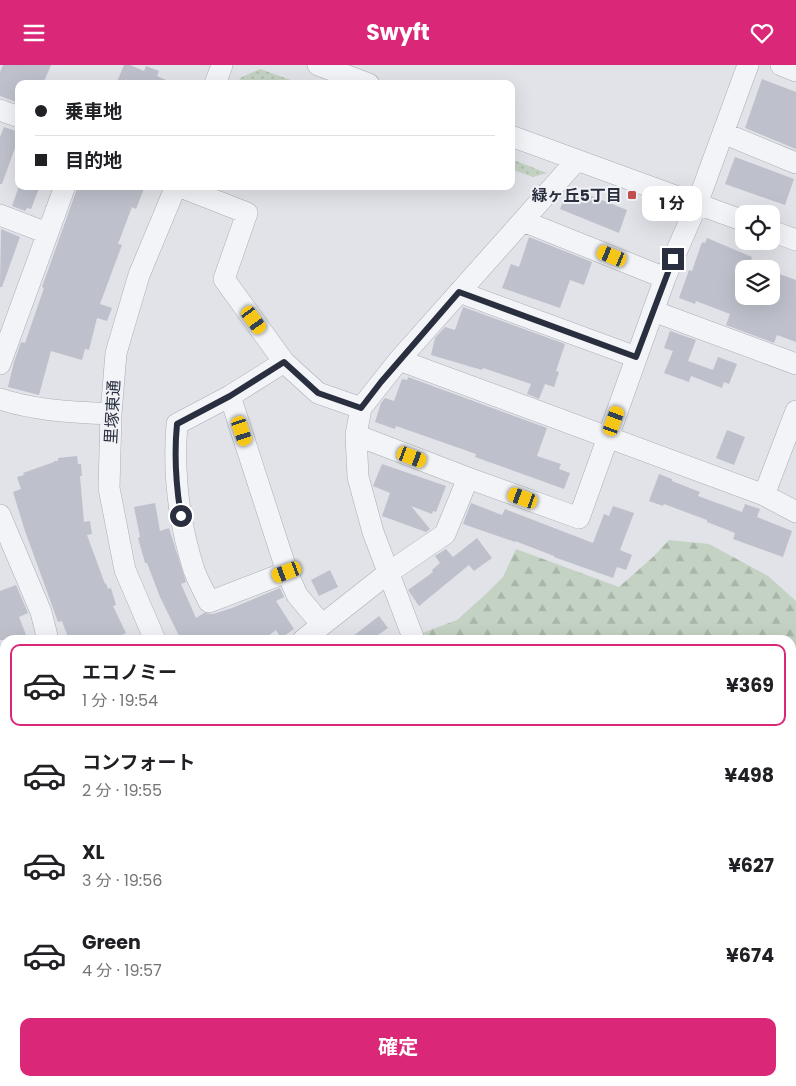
<!DOCTYPE html>
<html lang="ja">
<meta charset="utf-8">
<style>
body{margin:0;font-family:Poppins,"Noto Sans JP",sans-serif;background:#f2f2f2;color:#202124;height:100vh;display:flex;flex-direction:column;font-size:19px;white-space:nowrap}
*{box-sizing:border-box;margin:0}
p{font-size:16px;color:#757577}
.icon{flex:none;width:28px;height:28px;fill:none;stroke:currentColor;stroke-width:2;stroke-linecap:round;stroke-linejoin:round}
.map{position:relative;flex:1;overflow:hidden}
.side{position:absolute;left:0px;top:570px;width:796px;height:451px;display:flex;flex-direction:column;background:#fff;border-radius:15px 15px 0 0;box-shadow:0 5px 20px #0002}
.side>*{flex:none}
.top-card{position:absolute;left:15px;top:15px;width:500px;height:110px;border-radius:10px;box-shadow:0 5px 20px #0002;display:grid;align-content:center;height:110px;padding:0 20px;background:#fff}
.tools{position:absolute;left:735px;top:140px;display:grid;gap:10px}
.tools a{display:grid;place-items:center;width:45px;height:45px;border-radius:10px;background:#fff;box-shadow:0 5px 20px #0002;font-size:25px}
.end{position:absolute;width:22px;height:22px;margin:-11px;border:6px solid #2a2f3f;background:#fff;box-shadow:0 0 0 2px #fff}
.from{border-radius:50%}
.bubble{position:absolute;height:35px;border-radius:10px;background:#fff;box-shadow:0 5px 20px #0002;font-size:16px;font-weight:700;line-height:35px;text-align:center}
.car{position:absolute;width:15px;height:30px;margin:-15px -8px;border-radius:6px;box-shadow:0 0 4px 1px #0007;background:linear-gradient(#f5c518 24%,#345 0 40%,#f5c518 0 76%,#345 0 86%,#f5c518 0)}
.top-card b{display:flex;align-items:center;gap:18px;height:48px;font-size:19px}
.top-card b+b{border-top:1px solid #e0e0e0}
.top-card i{width:12px;height:12px;background:#202124}
ul{padding:9px 0 0;list-style:none}
li{display:flex;align-items:center;gap:15px;height:82px;margin:0 10px 8px;padding:0 10px;border:2px solid transparent;border-radius:10px}
li div{flex:1}
li b{display:block;font-size:19px}
li em{font-style:normal;font-weight:700}
li.selected{border-color:#db2777}
li>.icon{width:45px;height:45px;stroke-width:1.5}
.primary-button{display:flex;gap:10px;margin-top:auto;padding:10px 20px}
.primary-button a{flex:1;height:58px;border-radius:10px;background:#db2777;color:#fff;font-size:20px;font-weight:700;line-height:58px;text-align:center}
header{display:flex;justify-content:space-between;align-items:center;height:65px;padding:0 20px;background:#db2777;color:#fff;font-size:22px;font-weight:700}
.map>svg:first-child{display:block}
.grass{fill:url(#grass-dots)}
.forest{fill:url(#forest-firs)}
.building{fill:#bec1cb}
.lines{fill:none;stroke-linecap:round;stroke-linejoin:round}
.minor-casing{stroke:#aaadb5;stroke-width:22}
.highway-casing{stroke:#898e9e;stroke-width:29}
.minor{stroke:#f3f4f7;stroke-width:21}
.highway{stroke:#fff;stroke-width:28}
.route{stroke:#2a2f3f;stroke-width:6}
.poi-dot{fill:#c44f4f;stroke:#f0f2f6;stroke-width:2}
.labels{text-anchor:middle;stroke-width:4;stroke-linejoin:round;paint-order:stroke}
.poi-label{font-size:16px;font-weight:bold;fill:#2a2f3f;stroke:#f0f2f6;text-anchor:end}
.street-label{font-size:16px;fill:#2a2f3f;stroke:#f0f2f6}
</style>
<header><svg class="icon" aria-label="menu" viewBox="0 0 24 24"><path d="M4 6h16M4 12h16M4 18h16"/></svg>Swyft<svg class="icon" aria-label="heart" viewBox="0 0 24 24"><path d="M12 20l-8-8c-3-5 5-10 8-4 3-6 11-1 8 4z"/></svg></header>
<div class="map">
<svg width="796" height="1021" viewBox="0 0 796 1021">
<defs>
<pattern id="grass-dots" width="8" height="8" patternUnits="userSpaceOnUse" patternTransform="scale(1.25)"><rect width="8" height="8" fill="#c4d2c3"/><path d="M2 2h.1M6 6h.1" fill="none" stroke="#a9b5a9" stroke-width="1.8" stroke-linecap="round"/></pattern>
<pattern id="forest-firs" width="22" height="20" patternUnits="userSpaceOnUse" patternTransform="scale(1.25)"><rect width="22" height="20" fill="#c4d2c3"/><path d="M5 1l3.5 6h-7zM16 11l3.5 6h-7z" fill="#a9b5a9"/></pattern>
</defs>
<rect width="100%" height="100%" fill="#e1e3e8"/>
<!-- grass -->
<path class="grass" d="M260 4 302 19H271L266 17 263 19H238L240 13Z
M511 94 547 108 533 112 511 104Z
M0 918 5 919V1016H443L462 1021H0Z"/>
<!-- forest -->
<path class="forest" d="M669 475 709 479 768 511 796 536V901L791 900V575H404L457 555 487 528 503 512 516 484 619 522 653 492Z"/>
<!-- building -->
<path class="building" d="M3 0H51L43 19H19V38L0 31V7Z
M124 0H130L144 6 146 1 159 6 157 11 175 19H116Z
M762 14 796 27V84L745 63Z
M4 62 19 67V72L2 119H0V72Z
M735 92 794 114 785 140 725 119Z
M19 121H40L31 144 27 143 25 146 12 141Z
M78 121H145L136 144 132 142 118 179 122 180 100 239 112 243 107 256 97 253 89 285 85 284 82 295 51 286 39 330 8 322 14 297 21 277 25 278 44 223 42 222Z
M569 122 627 145 619 168 560 144Z
M1 164 20 172 2 222H0Z
M529 172 592 197 584 220 570 215 560 243 502 223 511 199 519 202Z
M707 173 752 192 748 204H744V215L740 224 743 225 741 231H758L771 236V215L774 207 796 215V277L777 270 774 278 726 260 730 249 696 236 695 239 679 233 689 205 692 206 702 177 705 178Z
M463 242 565 279 556 306 559 307 554 322 545 319 539 334 527 329 531 319 483 303 482 305 431 290 435 273 445 262 455 265Z
M670 266 696 275 688 296 713 305 718 292 737 299 729 319 724 317 722 323 691 311 689 317 664 308 673 286 664 283Z
M408 312 547 363 537 391 561 399 559 404 570 408 564 424 475 392 476 389 439 376 396 361 395 364 375 357 381 338 385 333 394 336 402 314 407 315Z
M727 365 745 372 734 400 716 393Z
M77 391 78 399H81L82 411H80L84 457 90 456 92 469 87 470 105 519 106 518 108 524 111 523 116 540 113 541 126 568 112 575H69L62 556 58 557 24 463 13 427 21 424 17 412 24 410 23 408 54 397V396H58V393Z
M382 399 446 421 436 447 433 446 432 449 411 441 430 464 426 467 382 451 390 428 373 421Z
M659 409 672 414V416L700 427 698 431 742 447 745 439 760 444 757 452 792 466 783 492 733 474 735 468 707 457V455L664 439 663 441 649 436Z
M155 438 160 466 169 463 186 517 181 519 196 553 204 548 213 549 232 543 280 523 284 532 276 536 294 564 281 573 276 565 263 575H181L160 532 147 498H145L138 473 140 472 134 442Z
M471 438 502 450 505 444 593 478 604 449 609 451 613 441 634 448 620 485 632 490 626 505 617 502 613 513 554 492V491L515 476V477L463 459Z
M477 473 492 493 474 506 469 500 419 541 408 525 433 507 432 505 440 498 435 491 446 484 453 492Z
M330 505 338 522 319 531 311 515Z
M16 520 28 548 19 552 28 575H0V526Z
M379 551 388 563 371 575H348Z"/>
<g class="lines">
<defs>
<path id="minor" d="M318 0 369 19
M781 0 796 6
M215 19 222 0
M0 45 19 52
M723 68 796 98
M511 71 744 156
M178 121 247 148 224 214 284 297 318 328 361 343
M0 150 47 168
M523 156 665 213
M771 166 796 175
M459 227 636 292
M653 246 796 299
M399 295 764 430 796 447
M284 297 230 331 287 507 297 530 322 560
M0 299 65 121
M230 331 177 359C173 408 179 458 194 505 198 516 204 526 209 537L287 507
M0 334C36 346 73 347 111 349
M356 370 468 413 579 453 665 213 697 139 748 0
M764 430 796 346
M0 450 41 547 48 575
M155 575 125 505 109 423 111 349 116 288 139 210 176 121
M303 575 388 508 445 469 468 413
M414 575 373 467 358 412 356 370 361 343 399 295 576 96
M0 685 5 686
M0 759 5 760
M0 901 5 903
M791 918 796 919
M791 943 796 944
M543 1016 565 1021"/>
<path id="highway" d="M0 809 5 810
M0 840 5 841
M791 985 796 986
M791 1015 796 1016"/>
</defs>
<!-- minor casing -->
<use href="#minor" class="minor-casing"/>
<!-- highway casing -->
<use href="#highway" class="highway-casing"/>
<!-- minor -->
<use href="#minor" class="minor"/>
<!-- highway -->
<use href="#highway" class="highway"/>
</g>
<g class="lines">
<!-- route -->
<path class="route" d="M181 451C176 421 174 390 177 359L230 331 284 297 318 328 361 343 381 317 459 227 636 292 673 194"/>
</g>
<!-- markers -->
<rect class="poi-dot" x="627" y="125" width="10" height="10" rx="2.5"/>
<g class="labels">
<!-- poi labels -->
<g class="poi-label">
<text x="622" y="136">緑ヶ丘5丁目</text>
</g>
<!-- street labels -->
<g class="street-label">
<text transform="translate(112 347) rotate(-87)" y="6">里塚東通</text>
</g>
</g>
</svg>
<div class="tools">
<a><svg class="icon" aria-label="locate" viewBox="0 0 24 24"><circle cx="12" cy="12" r="6"/><path d="M12 2v4M12 18v4M2 12h4M18 12h4"/></svg></a>
<a><svg class="icon" aria-label="layers" viewBox="0 0 24 24"><path d="M12 4l9 5-9 5-9-5zM3 14l9 5 9-5"/></svg></a>
</div>
<i class="end from" style="left:181px;top:451px"></i>
<i class="end" style="left:673px;top:194px"></i>
<div class="bubble" style="left:642px;top:121px;width:60px">1 分</div>
<i class="car" style="left:612px;top:191px;rotate:292deg"></i>
<i class="car" style="left:254px;top:255px;rotate:144deg"></i>
<i class="car" style="left:614px;top:356px;rotate:20deg"></i>
<i class="car" style="left:242px;top:366px;rotate:162deg"></i>
<i class="car" style="left:412px;top:392px;rotate:111deg"></i>
<i class="car" style="left:523px;top:433px;rotate:290deg"></i>
<i class="car" style="left:287px;top:507px;rotate:249deg"></i>
<div class="top-card">
<b><i class="from"></i>乗車地</b>
<b><i></i>目的地</b>
</div>
<section class="side">
<ul>
<li class="selected"><svg class="icon" aria-label="car" viewBox="0 0 24 24"><path d="M5 17H2v-5l4-1 3-4h7l3 4 3 1v5h-3M9 17h6M6 11h13"/><circle cx="7" cy="17" r="2"/><circle cx="17" cy="17" r="2"/></svg><div><b>エコノミー</b><p>1 分 · 19:54</p></div><em>¥369</em></li>
<li><svg class="icon" aria-label="car" viewBox="0 0 24 24"><path d="M5 17H2v-5l4-1 3-4h7l3 4 3 1v5h-3M9 17h6M6 11h13"/><circle cx="7" cy="17" r="2"/><circle cx="17" cy="17" r="2"/></svg><div><b>コンフォート</b><p>2 分 · 19:55</p></div><em>¥498</em></li>
<li><svg class="icon" aria-label="car" viewBox="0 0 24 24"><path d="M5 17H2v-5l4-1 3-4h7l3 4 3 1v5h-3M9 17h6M6 11h13"/><circle cx="7" cy="17" r="2"/><circle cx="17" cy="17" r="2"/></svg><div><b>XL</b><p>3 分 · 19:56</p></div><em>¥627</em></li>
<li><svg class="icon" aria-label="car" viewBox="0 0 24 24"><path d="M5 17H2v-5l4-1 3-4h7l3 4 3 1v5h-3M9 17h6M6 11h13"/><circle cx="7" cy="17" r="2"/><circle cx="17" cy="17" r="2"/></svg><div><b>Green</b><p>4 分 · 19:57</p></div><em>¥674</em></li>
</ul>
<div class="primary-button"><a>確定</a></div>
</section>
</div>
